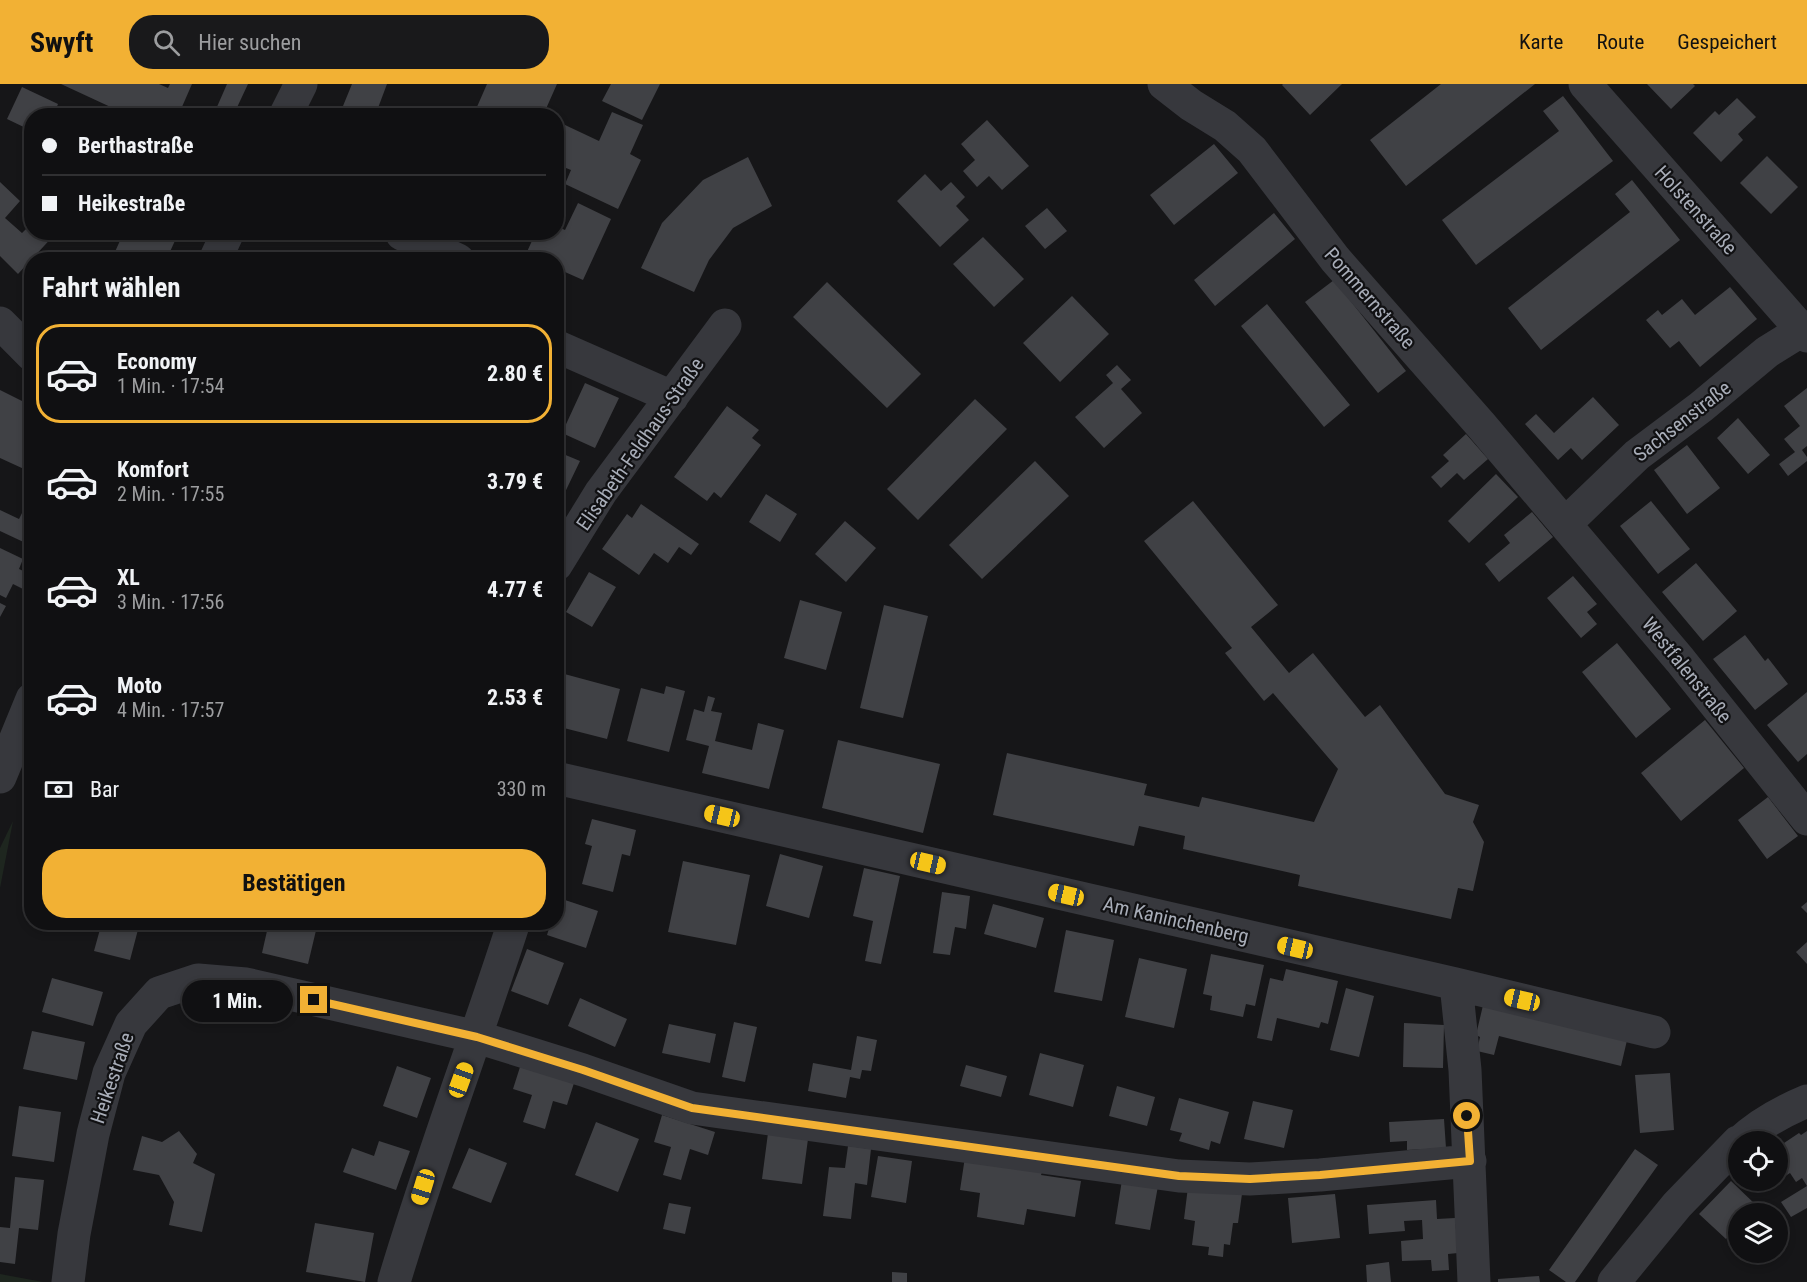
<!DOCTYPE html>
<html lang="de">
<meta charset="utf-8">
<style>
body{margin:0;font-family:"Roboto Condensed",sans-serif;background:#19191b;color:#f1f3f6;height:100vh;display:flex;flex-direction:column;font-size:22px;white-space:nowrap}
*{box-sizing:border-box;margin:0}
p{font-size:20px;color:#9c9d9f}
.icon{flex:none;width:33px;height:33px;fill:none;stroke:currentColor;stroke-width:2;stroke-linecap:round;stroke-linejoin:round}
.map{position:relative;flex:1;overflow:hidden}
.side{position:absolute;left:24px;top:168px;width:540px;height:678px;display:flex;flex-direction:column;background:#101012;border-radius:24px;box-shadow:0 3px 9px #0003,0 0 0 2px #303032}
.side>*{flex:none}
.banner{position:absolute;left:24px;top:24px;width:540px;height:132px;border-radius:24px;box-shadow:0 3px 9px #0003,0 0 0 2px #303032;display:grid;align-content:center;height:132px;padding:0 18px;background:#101012}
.fabs{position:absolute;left:1728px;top:1047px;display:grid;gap:12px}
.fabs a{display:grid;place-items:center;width:60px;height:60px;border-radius:50%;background:#101012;box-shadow:0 3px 9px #0003,0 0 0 2px #303032;font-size:30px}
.end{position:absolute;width:27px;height:27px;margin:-14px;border:8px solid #f2b134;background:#111;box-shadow:0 0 0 3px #111}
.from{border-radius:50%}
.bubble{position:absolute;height:42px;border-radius:21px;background:#101012;box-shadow:0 3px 9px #0003,0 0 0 2px #303032;font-size:20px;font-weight:700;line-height:42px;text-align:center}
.car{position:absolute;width:18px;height:36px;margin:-18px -9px;border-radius:8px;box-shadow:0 0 4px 2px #0007;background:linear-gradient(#f5c518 24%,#345 0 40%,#f5c518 0 76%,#345 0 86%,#f5c518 0)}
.banner b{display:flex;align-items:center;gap:21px;height:57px;font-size:22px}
.banner b+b{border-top:2px solid #303032}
.banner i{width:15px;height:15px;background:#f1f3f6}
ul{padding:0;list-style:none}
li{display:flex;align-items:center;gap:18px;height:99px;margin:0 12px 9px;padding:0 6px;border:3px solid transparent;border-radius:24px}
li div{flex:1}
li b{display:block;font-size:22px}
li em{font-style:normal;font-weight:700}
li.on{border-color:#f2b134}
li>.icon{width:54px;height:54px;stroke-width:1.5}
h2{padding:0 18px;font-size:27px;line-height:72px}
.pay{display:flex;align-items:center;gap:15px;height:66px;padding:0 18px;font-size:22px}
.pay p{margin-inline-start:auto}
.primary-button{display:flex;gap:12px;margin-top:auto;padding:12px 18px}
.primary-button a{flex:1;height:69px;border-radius:24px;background:#f2b134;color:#111;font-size:24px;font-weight:700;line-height:69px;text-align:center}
header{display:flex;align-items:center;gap:36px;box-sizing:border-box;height:84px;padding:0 30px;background:#f2b134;color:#111}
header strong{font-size:28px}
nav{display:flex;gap:33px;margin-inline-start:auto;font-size:21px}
.search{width:420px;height:54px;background:#19191b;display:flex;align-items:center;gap:15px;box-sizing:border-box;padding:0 21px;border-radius:24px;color:#9c9d9f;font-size:22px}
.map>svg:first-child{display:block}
.green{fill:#1e261f}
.building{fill:#404145}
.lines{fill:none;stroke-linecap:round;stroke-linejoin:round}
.minor{stroke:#37383d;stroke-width:33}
.route{stroke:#f2b134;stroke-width:8}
.labels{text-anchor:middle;stroke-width:4.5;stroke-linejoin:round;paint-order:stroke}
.street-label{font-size:20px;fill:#a8adb8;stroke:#111113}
</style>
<header>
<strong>Swyft</strong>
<div class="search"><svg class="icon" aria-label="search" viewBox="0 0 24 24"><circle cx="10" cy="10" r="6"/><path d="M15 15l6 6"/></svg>Hier suchen</div>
<nav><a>Karte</a><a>Route</a><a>Gespeichert</a></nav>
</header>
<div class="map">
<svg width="1807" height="1198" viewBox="0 0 1807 1198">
<rect width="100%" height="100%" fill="#161618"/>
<!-- green -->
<path class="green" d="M13 737 0 804V764Z
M0 1190 43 1198H0Z"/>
<!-- building -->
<path class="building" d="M61 0H159L168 4 170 0H192L178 32H130Z
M227 0H248L233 32H213Z
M352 0H387L375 32H367L343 22Z
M487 0H557L545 27 536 23 533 32H473Z
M611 0H660L642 36 602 17Z
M1283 0H1342L1310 31 1282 1Z
M1441 0H1535L1406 102 1370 56Z
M1647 0H1693L1695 2 1671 25Z
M22 3 58 20 53 32H32V47L7 35Z
M1563 12 1613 77 1476 181 1442 136 1559 47 1543 27Z
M1737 14 1756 33 1738 50 1743 56 1721 78 1693 49 1715 27 1719 31Z
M66 24 83 32H63Z
M612 28 643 41 630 70 641 76 618 125 565 100 571 86 556 80V59L565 41 599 57Z
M987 36 1029 82 1002 106 989 92 977 103 963 87 975 76 961 60Z
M32 47V73L22 68Z
M1214 60 1238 89 1174 141 1150 111Z
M1767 72 1798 103 1771 130 1740 99Z
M748 73 772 122 733 144 709 176 694 208 641 184 662 139 703 96Z
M925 90 941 107 951 98 965 113 956 122 969 136 940 163 897 117Z
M1632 96 1680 156 1541 266 1508 224 1630 128 1615 110Z
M0 98 20 117 5 134 22 149 32 139V148H57L18 190 0 172Z
M578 119 611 135 583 196 556 184V176H538L526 170 536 148H556V142L565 146Z
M1047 124 1067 147 1045 165 1025 142Z
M1274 129 1295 155 1215 222 1194 196Z
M140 148H179L168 172 156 166 152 176H127L114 170 123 150 137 157Z
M983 153 1024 195 994 223 953 180Z
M32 189V202L25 196Z
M1334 196 1406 287 1378 309 1305 218Z
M827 198 921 290 887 324 793 233Z
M1730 203 1757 235 1700 283 1679 257 1670 264 1646 236 1658 226 1662 231 1682 215 1695 231Z
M1072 212 1109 250 1060 298 1023 259Z
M1267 220 1350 321 1324 343 1241 242Z
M1117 281 1131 296 1121 305 1142 329 1104 364 1075 333 1113 299 1106 291Z
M585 299 619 314 595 364 562 349Z
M1807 304V362L1802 366 1807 373V377L1788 392 1779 380 1795 368 1784 355 1800 342 1784 322Z
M0 306 32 322V378L28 376 24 385 0 374Z
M1593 313 1619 341 1582 376 1571 364 1558 376 1525 340 1536 330 1554 349Z
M975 315 1007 345 918 436 887 405Z
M727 322 759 346 752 354 761 361 721 414 714 408 707 417 674 393Z
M1738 334 1770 371 1748 390 1717 354Z
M1466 350 1488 375 1464 396 1457 389 1441 404 1431 393 1449 377 1443 371Z
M1687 361 1720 404 1687 430 1654 386Z
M556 367 580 377 556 427Z
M1035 377 1069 412 982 495 949 461Z
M1496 390 1518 413 1469 459 1448 437Z
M32 409V462L0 447V426L19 435Z
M766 410 797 430 780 458 749 438Z
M1193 417 1278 521 1251 543 1289 589 1313 569 1365 633 1380 621 1445 710 1479 721 1473 738 1484 758 1473 807 1458 804 1451 835 1298 802 1300 791 1183 765 1185 752 1139 742 1134 762 993 731 1007 669 1147 700 1144 711 1199 723 1202 713 1314 738 1338 685 1273 609 1264 617 1225 569 1232 564 1144 457Z
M1651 417 1690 465 1658 490 1620 442Z
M641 420 699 460 691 471 679 463 668 479 654 469 639 491 602 465 627 430 632 434Z
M1532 428 1553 453 1499 498 1485 480 1510 459 1504 451Z
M845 437 876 464 846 498 815 470Z
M0 464 23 475 19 485 32 491V502L29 508 13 500 6 514 0 511Z
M1696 479 1737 527 1703 557 1662 508Z
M589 488 616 503 592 543 566 528Z
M1573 492 1597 520 1587 528 1597 540 1581 554 1547 514Z
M800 516 842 528 826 586 784 574Z
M0 519 6 522 0 533Z
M884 521 928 532 903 634 860 624Z
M1745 551 1765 577 1768 574 1788 600 1755 626 1713 575Z
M1617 559 1671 625 1636 654 1582 588Z
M557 588 620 605 607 655 556 642Z
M666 602 685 607 669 668 627 657 641 604 664 610Z
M1807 608V670L1798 678 1767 641Z
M708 612 715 614 711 627 722 629 715 657 752 666 758 639 784 646 769 705 702 689 709 662 686 656 694 625 704 628Z
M1705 636 1744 684 1681 737 1641 689Z
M838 656 940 680 923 749 822 724Z
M1768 713 1798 752 1767 775 1738 736Z
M592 735 636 746 630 772 622 770 613 808 582 800 592 762 585 760Z
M780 770 823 782 809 834 766 822Z
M683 777 750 791 736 861 668 848Z
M864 784 900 792 881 880 865 877 873 837 853 832Z
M942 808 970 812 966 845 955 843 950 871 933 869Z
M559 814 598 827 586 864 547 851 551 838H556V823Z
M1807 818V829L1801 823Z
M993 820 1044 834 1036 864 984 850Z
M102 838H140L130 876 94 867Z
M269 838H318L308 880 262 869Z
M1066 846 1114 856 1102 917 1054 908Z
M1807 858V880L1796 868Z
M527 865 564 879 548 921 511 907Z
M1211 870 1264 881 1255 922 1246 920 1243 933 1210 926 1212 912 1203 910Z
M1139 874 1187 885 1174 944 1125 933Z
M1286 885 1338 897 1328 940 1321 938 1319 944 1277 934 1272 957 1257 954 1270 894 1283 897Z
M52 894 103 908 93 942 42 928Z
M1346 904 1374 912 1359 973 1330 966Z
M580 914 627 935 615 963 568 942Z
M1484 917 1628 952 1621 982 1499 952 1494 971 1477 967 1480 953 1476 951Z
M734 938 757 943 745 998 722 993Z
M1404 939 1444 941 1443 984 1403 983Z
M669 940 716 950 710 979 662 969Z
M32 947 85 958 77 996 23 985Z
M857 952 877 956 871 987 862 986 860 995 850 993 846 1014 808 1007 813 979 851 986Z
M1040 969 1084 981 1073 1023 1029 1011Z
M966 981 1007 992 1001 1013 960 1002Z
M397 982 431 994 417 1034 383 1022Z
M520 983 574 999 567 1021 553 1017 545 1045 523 1038 532 1011 513 1005Z
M1670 989 1674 1046 1640 1049 1635 991Z
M1117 1002 1155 1013 1147 1042 1109 1032Z
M1179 1014 1229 1028 1220 1060 1211 1057 1209 1066 1179 1057 1182 1049 1170 1046Z
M1253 1017 1293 1026 1284 1064 1244 1055Z
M19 1022 61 1028 54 1078 12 1072Z
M662 1031 715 1048 708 1071 690 1065 681 1096 663 1091 671 1063 654 1058Z
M1444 1035 1446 1064 1407 1066V1057L1390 1058 1389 1038Z
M596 1038 639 1055 618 1108 575 1091Z
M179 1047 197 1070 193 1079 215 1090 202 1148 169 1141 174 1118 159 1091 133 1086 142 1052 162 1058Z
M1807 1047V1124L1791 1133 1781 1118 1807 1102 1802 1094 1796 1098 1790 1089 1773 1100 1771 1096H1778V1063L1799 1049 1801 1051Z
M768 1049 808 1055 802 1100 762 1095Z
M379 1057 410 1067 396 1106 343 1088 352 1064 374 1072Z
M848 1062 871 1065 867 1101 855 1099 851 1135 823 1132 829 1083 845 1084Z
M469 1064 507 1079 491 1119 452 1104Z
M1635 1065 1658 1081 1575 1198H1566L1549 1186Z
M878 1072 912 1077 906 1119 871 1113Z
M965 1073 1043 1085 1041 1091 1081 1097 1075 1133 1027 1125 1024 1141 977 1133 980 1109 960 1106Z
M15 1093 44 1096 38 1146 19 1144 15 1180 0 1178V1143L10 1144Z
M1122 1096 1158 1102 1150 1146 1115 1140Z
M1731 1097 1757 1122 1750 1130H1738V1142L1726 1155 1699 1130Z
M1188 1103 1242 1110 1238 1139H1233L1230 1161 1224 1160 1223 1173 1208 1171 1209 1163 1192 1161 1195 1137 1184 1135Z
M1335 1110 1340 1154 1292 1159 1288 1114Z
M1436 1116 1437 1135 1455 1134 1458 1169 1448 1170 1449 1186 1432 1187 1431 1176 1402 1177 1401 1157 1423 1155 1422 1136 1404 1137 1405 1147 1369 1150 1367 1121Z
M669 1119 691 1123 685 1150 663 1145Z
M315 1139 374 1149 365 1198 306 1188Z
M1389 1178 1391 1198H1367L1366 1181Z
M892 1188 907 1189V1198H892Z
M1539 1192 1540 1198H1498V1195Z"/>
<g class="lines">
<!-- minor -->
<path class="minor" d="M1164 0 1191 21 1225 42 1252 66 1335 175 1481 341 1680 576 1807 735
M1585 0 1807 252
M285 32 301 0
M402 150 458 176
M215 176 228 148
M0 239 32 271
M556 262 672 313
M1565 440 1637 371 1701 323 1767 268 1807 243
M556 481 601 408 725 241
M0 693 32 615
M556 694 1456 900 1654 948
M1456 900 1465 986 1474 1198
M1740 1058C1759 1040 1783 1027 1807 1017
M68 1198 74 1150 93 1050 109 989 131 940 159 909 198 896 246 900 477 953 583 986 692 1024 1179 1092 1250 1095 1320 1091 1470 1077
M394 1198C430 1077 475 959 514 838
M1614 1198 1677 1121 1738 1058"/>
</g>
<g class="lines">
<!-- route -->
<path class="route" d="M314 916 477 953 583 986 692 1024 1179 1092 1250 1095 1320 1091 1470 1077 1467 1032"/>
</g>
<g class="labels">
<!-- street labels -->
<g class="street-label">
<text transform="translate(1696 126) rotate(48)" y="7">Holstenstraße</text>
<text transform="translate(1370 214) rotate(49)" y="7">Pommernstraße</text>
<text transform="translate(1682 337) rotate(-38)" y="7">Sachsenstraße</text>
<text transform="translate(640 360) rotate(-55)" y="7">Elisabeth-Feldhaus-Straße</text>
<text transform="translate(1687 586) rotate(51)" y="7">Westfalenstraße</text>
<text transform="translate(1176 836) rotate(13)" y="7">Am Kaninchenberg</text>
<text transform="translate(112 994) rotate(-71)" y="7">Heikestraße</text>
</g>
</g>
</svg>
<div class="fabs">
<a><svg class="icon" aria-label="locate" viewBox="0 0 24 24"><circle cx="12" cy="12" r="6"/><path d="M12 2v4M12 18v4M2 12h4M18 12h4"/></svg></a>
<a><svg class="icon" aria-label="layers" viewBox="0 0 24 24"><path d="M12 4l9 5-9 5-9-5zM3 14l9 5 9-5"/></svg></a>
</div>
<i class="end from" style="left:1467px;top:1032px"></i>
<i class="end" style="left:314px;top:916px"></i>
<div class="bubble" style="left:182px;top:896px;width:111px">1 Min.</div>
<i class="car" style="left:722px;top:732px;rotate:283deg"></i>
<i class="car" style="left:928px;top:779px;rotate:103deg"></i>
<i class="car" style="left:1066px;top:811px;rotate:283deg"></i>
<i class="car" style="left:1295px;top:864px;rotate:283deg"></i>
<i class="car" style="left:1522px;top:916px;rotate:283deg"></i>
<i class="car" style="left:461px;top:996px;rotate:20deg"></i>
<i class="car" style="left:423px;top:1103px;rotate:197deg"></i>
<div class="banner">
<b><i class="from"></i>Berthastraße</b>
<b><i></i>Heikestraße</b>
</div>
<section class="side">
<h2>Fahrt wählen</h2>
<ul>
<li class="on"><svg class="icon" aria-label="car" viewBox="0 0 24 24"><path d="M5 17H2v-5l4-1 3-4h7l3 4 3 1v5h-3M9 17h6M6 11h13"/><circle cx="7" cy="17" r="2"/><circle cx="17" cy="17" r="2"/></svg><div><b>Economy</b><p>1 Min. · 17:54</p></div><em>2.80 €</em></li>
<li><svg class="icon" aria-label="car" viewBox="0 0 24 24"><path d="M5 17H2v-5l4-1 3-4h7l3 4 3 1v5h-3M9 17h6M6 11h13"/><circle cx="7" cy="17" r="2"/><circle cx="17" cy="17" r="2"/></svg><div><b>Komfort</b><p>2 Min. · 17:55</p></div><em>3.79 €</em></li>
<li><svg class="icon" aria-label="car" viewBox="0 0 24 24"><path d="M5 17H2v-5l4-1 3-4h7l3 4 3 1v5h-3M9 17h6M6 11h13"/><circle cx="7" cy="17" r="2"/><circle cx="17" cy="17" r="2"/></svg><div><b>XL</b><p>3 Min. · 17:56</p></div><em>4.77 €</em></li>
<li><svg class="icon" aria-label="car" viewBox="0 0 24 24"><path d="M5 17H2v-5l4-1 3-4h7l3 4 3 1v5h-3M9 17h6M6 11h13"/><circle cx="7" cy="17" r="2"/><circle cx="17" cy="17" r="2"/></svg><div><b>Moto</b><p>4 Min. · 17:57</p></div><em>2.53 €</em></li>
</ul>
<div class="pay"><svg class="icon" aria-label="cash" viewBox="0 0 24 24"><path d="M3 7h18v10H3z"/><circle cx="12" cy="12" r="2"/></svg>Bar<p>330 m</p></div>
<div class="primary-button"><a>Bestätigen</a></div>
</section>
</div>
